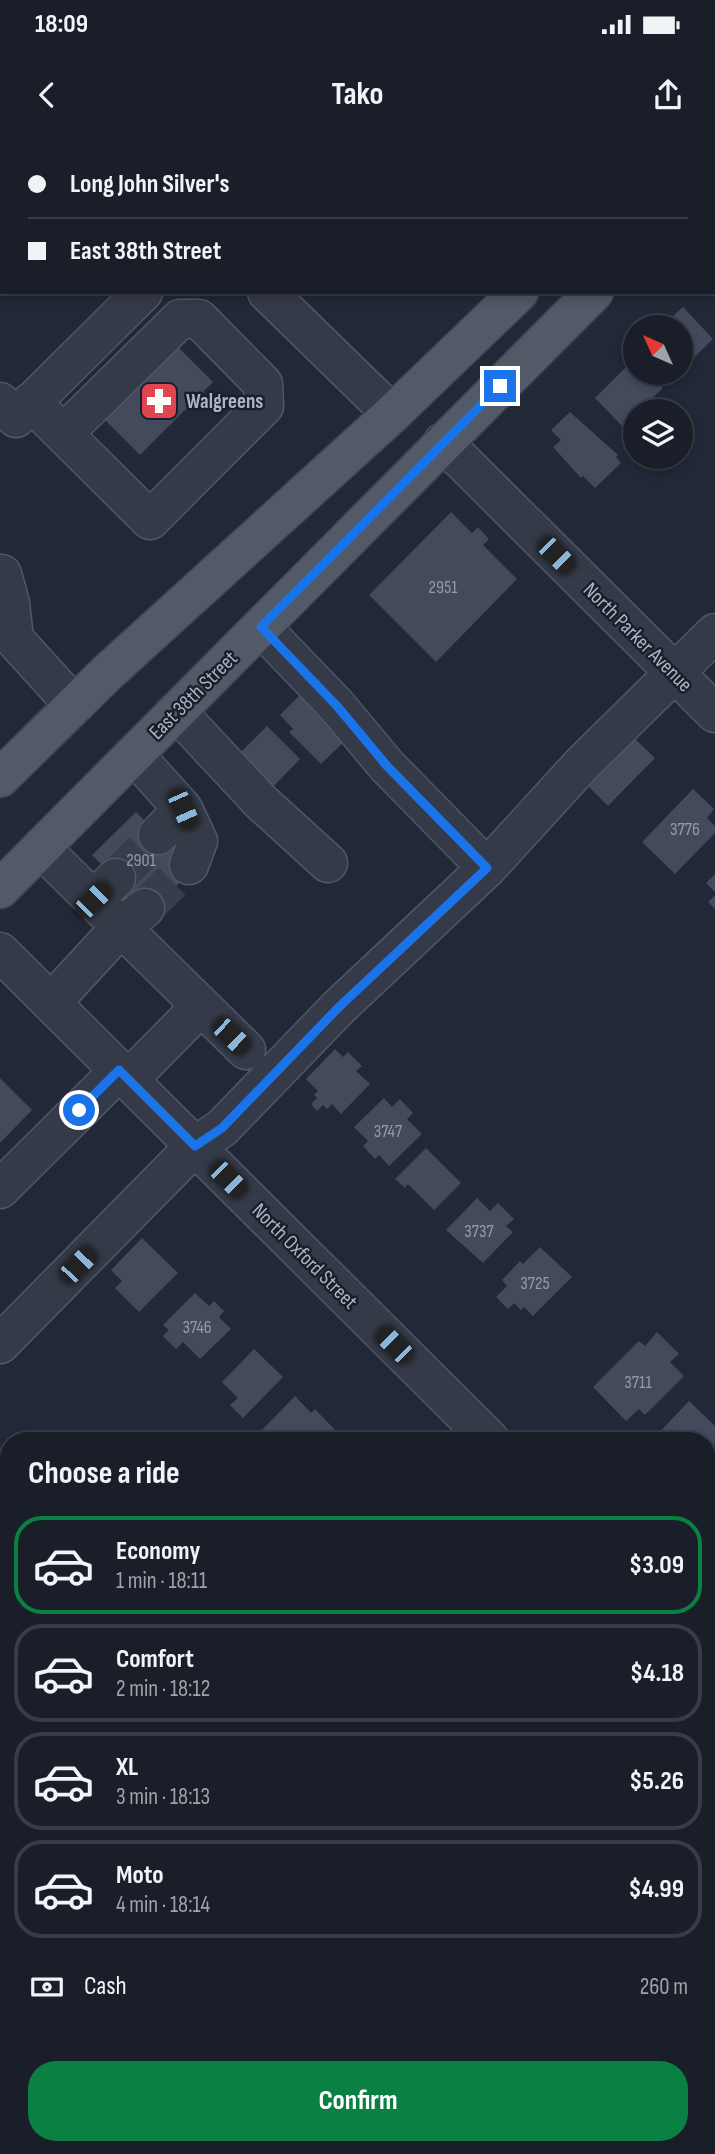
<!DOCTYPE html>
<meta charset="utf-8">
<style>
body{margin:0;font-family:"Sofia Sans Condensed",sans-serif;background:#222731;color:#f1f3f6;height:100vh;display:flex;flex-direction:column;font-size:26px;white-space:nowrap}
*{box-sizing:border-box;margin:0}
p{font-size:23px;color:#9fa2a8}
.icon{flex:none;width:38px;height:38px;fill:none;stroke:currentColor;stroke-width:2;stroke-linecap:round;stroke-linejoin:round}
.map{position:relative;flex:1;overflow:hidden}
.drawer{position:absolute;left:0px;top:1292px;width:716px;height:723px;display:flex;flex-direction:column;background:#191e29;border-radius:28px 28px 0 0;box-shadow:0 4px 10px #0003,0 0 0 2px #373c46}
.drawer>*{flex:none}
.hud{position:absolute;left:0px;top:0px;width:716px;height:154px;box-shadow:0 4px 10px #0003,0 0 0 2px #373c46;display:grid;align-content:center;height:154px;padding:0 28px;background:#191e29}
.needle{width:46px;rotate:315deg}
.fabs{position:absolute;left:623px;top:175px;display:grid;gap:14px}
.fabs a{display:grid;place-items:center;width:70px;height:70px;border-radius:50%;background:#191e29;box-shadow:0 4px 10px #0003,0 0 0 2px #373c46;font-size:35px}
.end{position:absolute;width:32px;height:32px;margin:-16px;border:9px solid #1a73e8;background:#fff;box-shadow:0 0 0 4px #fff}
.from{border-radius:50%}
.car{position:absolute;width:21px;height:42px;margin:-21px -10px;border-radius:9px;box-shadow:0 0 5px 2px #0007;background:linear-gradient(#222 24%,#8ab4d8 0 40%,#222 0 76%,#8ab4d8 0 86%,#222 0)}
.hud b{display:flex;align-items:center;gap:24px;height:66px;font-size:26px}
.hud b+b{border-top:2px solid #373c46}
.hud i{width:18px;height:18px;background:#f1f3f6}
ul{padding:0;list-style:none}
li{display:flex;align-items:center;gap:21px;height:98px;margin:0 14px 10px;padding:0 14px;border:4px solid #373c46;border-radius:28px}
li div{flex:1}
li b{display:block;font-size:26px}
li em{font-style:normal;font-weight:700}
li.selected{border-color:#0b8043}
li>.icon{width:63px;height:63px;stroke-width:1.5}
h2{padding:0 28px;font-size:32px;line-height:84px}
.pay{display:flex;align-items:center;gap:18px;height:77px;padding:0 28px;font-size:26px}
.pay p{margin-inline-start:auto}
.primary-button{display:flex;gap:14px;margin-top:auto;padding:14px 28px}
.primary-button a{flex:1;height:80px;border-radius:28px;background:#0b8043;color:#fff;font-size:28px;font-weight:700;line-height:80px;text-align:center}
.status{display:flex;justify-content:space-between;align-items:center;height:49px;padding:0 35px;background:#191e29;direction:ltr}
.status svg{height:19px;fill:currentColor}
header{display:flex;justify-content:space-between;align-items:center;height:91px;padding:0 28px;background:#191e29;font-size:32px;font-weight:700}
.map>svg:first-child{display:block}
.building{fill:#424a5c}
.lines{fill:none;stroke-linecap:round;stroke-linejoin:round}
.minor-tunnel{stroke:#363d4c;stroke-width:38;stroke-dasharray:38 19;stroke-linecap:butt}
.minor-casing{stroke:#515765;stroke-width:41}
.major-casing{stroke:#3d4351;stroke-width:41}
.minor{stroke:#343a47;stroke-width:38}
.major{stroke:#525967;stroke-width:38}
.route{stroke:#1a73e8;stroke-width:9}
.labels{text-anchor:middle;stroke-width:5;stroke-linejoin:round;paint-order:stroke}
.number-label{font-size:18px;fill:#939aaa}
.poi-label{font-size:21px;font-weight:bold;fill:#aeb4c4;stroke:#1a1f2c;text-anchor:start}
.street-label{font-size:21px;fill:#aeb4c4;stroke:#1a1f2c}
</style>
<div class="status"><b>18:09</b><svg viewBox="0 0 49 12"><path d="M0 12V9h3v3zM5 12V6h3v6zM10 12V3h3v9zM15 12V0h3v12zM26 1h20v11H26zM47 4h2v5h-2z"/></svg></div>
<header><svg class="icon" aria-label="back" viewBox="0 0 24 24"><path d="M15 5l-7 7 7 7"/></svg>Tako<svg class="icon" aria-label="share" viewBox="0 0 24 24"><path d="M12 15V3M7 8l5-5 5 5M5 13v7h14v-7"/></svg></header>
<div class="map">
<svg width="715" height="2014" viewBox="0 0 715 2014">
<rect width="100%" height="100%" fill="#212837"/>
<!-- building -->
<path class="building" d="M683 167 713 199 681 230V187H661Z
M178 207 213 242 140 315 105 280Z
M634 219 635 233H647L663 248 639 271H635V275L623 287 595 258Z
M570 272 618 315 616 317 621 323 595 348 583 336 581 338 553 307 561 300 551 290Z
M451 372 472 393 478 387 489 399 483 405 517 439 436 522 369 455Z
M308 547 350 596 321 624 289 592 293 589 280 575Z
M267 586 300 619 268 652 239 614Z
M631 595 655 618 608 666 584 642Z
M693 649 714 669 707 678 715 686V693L675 734 642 702Z
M136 672 193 729 150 773 92 715Z
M715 734V752L706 743Z
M715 755V769L708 762Z
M335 909 343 917 348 912 362 926 356 931 370 944 341 974 332 964 327 969 323 965 317 971 311 964 317 958 314 955 318 951 306 939Z
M0 938 32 970 0 1003Z
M384 958 392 967 400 959 413 973 407 979 422 994 389 1026 379 1015 375 1019 363 1006 368 1001 354 987Z
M426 1008 461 1043 434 1070 408 1044 405 1048 395 1039Z
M477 1058 490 1071 498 1063 514 1079 506 1086 513 1092 483 1123 446 1090Z
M142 1098 178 1133 139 1172 115 1148 122 1141 111 1130Z
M540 1107 572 1137 533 1176 524 1167 521 1170 514 1163 508 1169 496 1157 507 1146 502 1140 520 1121 523 1124Z
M195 1153 209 1166 214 1161 224 1171 219 1177 231 1189 200 1219 183 1202 176 1209 163 1196 169 1190 163 1185Z
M657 1192 679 1214 670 1222 684 1236 645 1275 639 1269 626 1281 593 1247 639 1201 645 1206Z
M254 1209 283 1237 243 1278 230 1265 238 1258 222 1242Z
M295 1256 311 1273 315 1269 336 1291 326 1300H272L262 1290Z
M689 1261 715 1286V1304L707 1312V1300H652Z
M715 1335V1367L707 1359V1343Z
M0 1553 9 1562V1605L0 1614Z
M9 1638V1665L0 1657V1648Z
M707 1697 715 1704V1726L707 1734Z
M715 1763V1791L707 1783V1771Z
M0 1904 9 1912 0 1921Z
M9 1945V1963L0 1954Z
M9 1964V1979L2 1972Z
M377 2006H434L426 2014H386Z"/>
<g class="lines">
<!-- minor-tunnel -->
<path class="minor-tunnel" d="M116 738 158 695
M145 768 189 725"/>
<defs>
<path id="minor" d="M112 0 114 2
M310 0 312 2
M47 2 49 0
M549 2 550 0
M0 49 2 47
M267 152 392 274
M0 262 16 278 143 152
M31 262 150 380 264 266 263 244 199 179H180L64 293
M443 302 715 573
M2 434 10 463 14 499 73 564
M261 487 337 566 387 626 487 728
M175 573 190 586 261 662 328 723
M132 616 147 629 183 669 198 701 189 725
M158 695 183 669
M41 708 121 787 51 863
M93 760 116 738
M145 768 121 787 246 910
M0 812 490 1300
M128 940 201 866
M0 1049 119 931
M0 1204 195 1006 222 988 339 867 487 728 583 623 715 493
M707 1486 715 1478
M707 1516 715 1524
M0 1760 9 1769
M247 2006 256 2014
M184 2014 192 2006"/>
<path id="major" d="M675 2 676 0
M714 34 715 33
M0 638 107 533 392 274 519 152
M0 749 594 152"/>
</defs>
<!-- minor casing -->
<use href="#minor" class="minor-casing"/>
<!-- major casing -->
<use href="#major" class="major-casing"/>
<!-- minor -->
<use href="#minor" class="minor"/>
<!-- major -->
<use href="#major" class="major"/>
</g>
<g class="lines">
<!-- route -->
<path class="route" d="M79 970 119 930 195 1006 222 988 339 867 487 728 387 626 337 566 261 487 500 246"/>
</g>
<!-- icons -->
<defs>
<symbol id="pharmacy-square" viewBox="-11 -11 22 22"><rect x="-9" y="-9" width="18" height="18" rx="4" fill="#e0444e" stroke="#1a1f2c"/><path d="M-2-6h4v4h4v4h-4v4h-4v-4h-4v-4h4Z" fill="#fff"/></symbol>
</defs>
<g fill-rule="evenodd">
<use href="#pharmacy-square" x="137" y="239" width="44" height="44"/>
</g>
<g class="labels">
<!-- number labels -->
<g class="number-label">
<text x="443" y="453">2951</text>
<text x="685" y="695">3776</text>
<text x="141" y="726">2901</text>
<text x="388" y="997">3747</text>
<text x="479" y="1097">3737</text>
<text x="535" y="1149">3725</text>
<text x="197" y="1193">3746</text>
<text x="638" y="1248">3711</text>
</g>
<!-- poi labels -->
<g class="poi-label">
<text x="186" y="268">Walgreens</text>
</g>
<!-- street labels -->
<g class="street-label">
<text transform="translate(638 497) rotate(45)" y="7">North Parker Avenue</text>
<text transform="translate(193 555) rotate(-45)" y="7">East 38th Street</text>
<text transform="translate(305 1116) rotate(45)" y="7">North Oxford Street</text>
</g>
</g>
</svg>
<div class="fabs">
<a><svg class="needle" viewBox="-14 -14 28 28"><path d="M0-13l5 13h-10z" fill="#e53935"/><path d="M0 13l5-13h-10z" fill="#9fa2a8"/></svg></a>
<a><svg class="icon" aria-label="layers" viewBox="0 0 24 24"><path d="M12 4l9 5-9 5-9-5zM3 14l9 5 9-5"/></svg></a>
</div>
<i class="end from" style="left:79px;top:970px"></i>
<i class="end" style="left:500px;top:246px"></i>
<i class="car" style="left:556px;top:415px;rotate:135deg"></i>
<i class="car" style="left:183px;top:669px;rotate:156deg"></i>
<i class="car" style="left:93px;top:760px;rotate:45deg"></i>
<i class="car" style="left:231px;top:896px;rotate:134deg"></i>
<i class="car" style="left:228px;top:1039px;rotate:135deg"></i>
<i class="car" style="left:78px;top:1125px;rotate:44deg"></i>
<i class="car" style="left:394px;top:1205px;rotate:315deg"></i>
<div class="hud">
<b><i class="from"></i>Long John Silver's</b>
<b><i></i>East 38th Street</b>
</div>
<section class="drawer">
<h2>Choose a ride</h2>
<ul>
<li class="selected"><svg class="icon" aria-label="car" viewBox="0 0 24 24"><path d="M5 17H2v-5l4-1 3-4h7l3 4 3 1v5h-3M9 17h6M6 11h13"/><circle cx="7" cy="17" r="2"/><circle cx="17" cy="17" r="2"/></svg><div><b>Economy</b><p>1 min · 18:11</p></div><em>$3.09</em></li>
<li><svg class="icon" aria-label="car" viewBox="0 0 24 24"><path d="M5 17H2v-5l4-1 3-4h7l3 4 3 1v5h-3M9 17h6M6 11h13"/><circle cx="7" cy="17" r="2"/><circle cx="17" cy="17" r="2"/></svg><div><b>Comfort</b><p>2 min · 18:12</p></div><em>$4.18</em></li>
<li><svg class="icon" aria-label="car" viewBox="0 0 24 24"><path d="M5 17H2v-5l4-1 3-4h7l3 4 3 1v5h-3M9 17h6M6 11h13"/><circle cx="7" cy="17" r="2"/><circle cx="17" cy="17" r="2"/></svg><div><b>XL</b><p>3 min · 18:13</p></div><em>$5.26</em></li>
<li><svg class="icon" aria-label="car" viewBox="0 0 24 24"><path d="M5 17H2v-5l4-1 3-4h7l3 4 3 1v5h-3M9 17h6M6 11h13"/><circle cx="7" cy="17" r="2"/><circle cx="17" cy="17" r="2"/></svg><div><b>Moto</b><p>4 min · 18:14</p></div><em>$4.99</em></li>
</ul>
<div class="pay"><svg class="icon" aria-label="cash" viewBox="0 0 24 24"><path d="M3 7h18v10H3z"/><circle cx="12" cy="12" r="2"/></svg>Cash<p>260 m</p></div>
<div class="primary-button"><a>Confirm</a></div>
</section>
</div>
